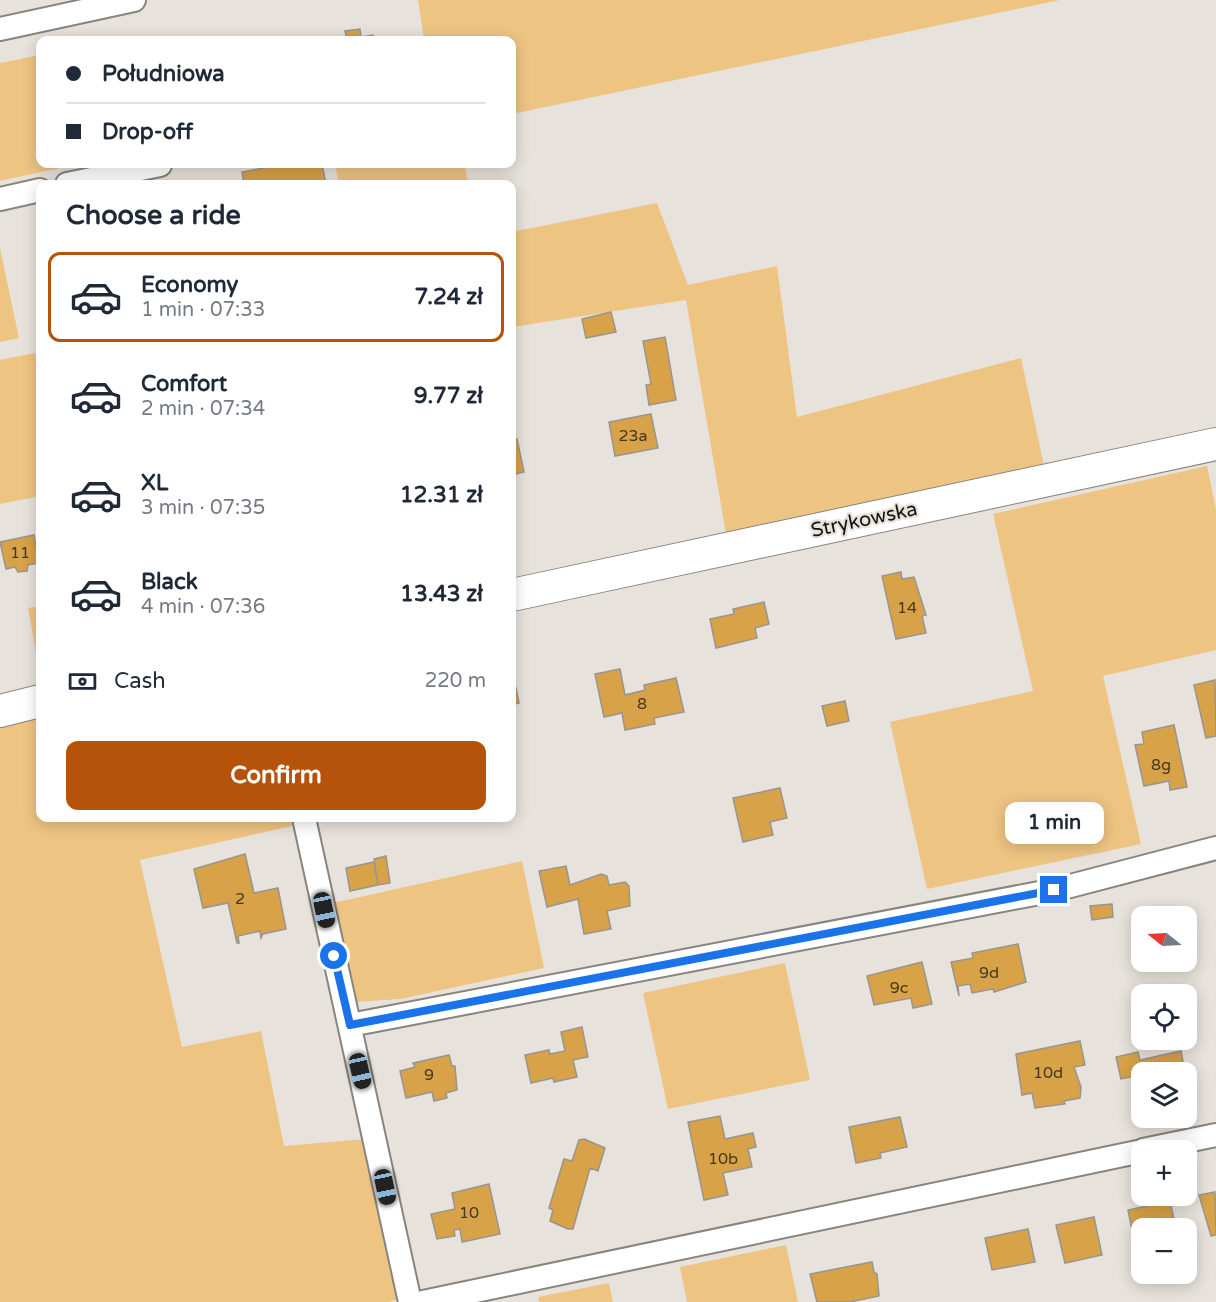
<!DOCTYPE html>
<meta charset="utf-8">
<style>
body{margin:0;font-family:"Varela Round",sans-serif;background:#f2f2f3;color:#1f2937;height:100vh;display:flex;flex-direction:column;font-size:22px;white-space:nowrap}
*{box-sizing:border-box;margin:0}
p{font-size:20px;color:#747a83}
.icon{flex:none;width:33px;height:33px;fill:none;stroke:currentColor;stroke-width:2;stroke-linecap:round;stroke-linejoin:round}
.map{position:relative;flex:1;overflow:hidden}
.side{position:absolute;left:36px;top:180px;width:480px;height:642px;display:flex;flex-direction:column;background:#fff;border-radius:12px;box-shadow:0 3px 15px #0003}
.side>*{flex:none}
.banner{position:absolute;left:36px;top:36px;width:480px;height:132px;border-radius:12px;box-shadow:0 3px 15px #0003;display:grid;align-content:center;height:132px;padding:0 30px;background:#fff}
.needle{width:39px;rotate:288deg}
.buttons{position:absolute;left:1131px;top:906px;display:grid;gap:12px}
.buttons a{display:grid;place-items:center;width:66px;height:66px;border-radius:12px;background:#fff;box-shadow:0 3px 15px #0003;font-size:30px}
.end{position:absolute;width:27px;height:27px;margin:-14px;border:8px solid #1a73e8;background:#fff;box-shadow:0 0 0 3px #fff}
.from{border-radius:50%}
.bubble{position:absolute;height:42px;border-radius:12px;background:#fff;box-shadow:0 3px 15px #0003;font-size:20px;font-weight:800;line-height:42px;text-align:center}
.car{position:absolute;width:18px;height:36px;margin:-18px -9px;border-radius:8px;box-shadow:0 0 4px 2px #0007;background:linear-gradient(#222 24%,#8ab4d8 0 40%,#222 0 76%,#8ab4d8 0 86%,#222 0)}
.banner b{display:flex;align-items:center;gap:21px;height:57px;font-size:22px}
.banner b+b{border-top:2px solid #e0e1e3}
.banner i{width:15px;height:15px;background:#1f2937}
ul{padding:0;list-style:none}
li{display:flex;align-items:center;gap:18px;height:90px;margin:0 12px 9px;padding:0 18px;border:3px solid transparent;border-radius:12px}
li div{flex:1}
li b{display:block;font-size:22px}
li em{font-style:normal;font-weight:800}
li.current{border-color:#b45309}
li>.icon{width:54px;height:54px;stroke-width:1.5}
h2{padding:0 30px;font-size:27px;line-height:72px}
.pay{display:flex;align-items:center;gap:15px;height:66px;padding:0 30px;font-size:22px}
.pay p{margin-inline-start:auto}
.cta{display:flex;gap:12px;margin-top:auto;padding:12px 30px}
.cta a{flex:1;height:69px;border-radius:12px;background:#b45309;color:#fff;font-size:24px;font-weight:800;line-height:69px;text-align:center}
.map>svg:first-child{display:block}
.green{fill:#eec483}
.building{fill:#d7a248;stroke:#99958e;stroke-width:1.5}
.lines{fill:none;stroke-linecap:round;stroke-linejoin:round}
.street-casing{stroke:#89847d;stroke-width:26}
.secondary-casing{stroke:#89847d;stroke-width:34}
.street{stroke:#fff;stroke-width:22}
.secondary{stroke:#fff;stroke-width:32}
.route{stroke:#1a73e8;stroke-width:8}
.labels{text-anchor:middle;stroke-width:4.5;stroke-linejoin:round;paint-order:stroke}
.number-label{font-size:16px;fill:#46371f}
.street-label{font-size:20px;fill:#151311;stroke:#e7e2db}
</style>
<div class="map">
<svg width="1216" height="1302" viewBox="0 0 1216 1302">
<rect width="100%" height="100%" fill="#e7e2db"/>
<!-- green -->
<path class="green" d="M418 0H1060L512 114V40H424Z
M40 55V164H78L0 181V63Z
M335 164H465L468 184H339Z
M657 203 688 285 777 266 797 417 1021 358 1044 466 726 534 686 300 512 327V232Z
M0 248 19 338 0 342Z
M35 353 40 378V496L0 504V360Z
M1207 466 1216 509V650L1103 676 1141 844 927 889 890 722 1033 691 993 514Z
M40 606V671H39L28 608Z
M40 718V818H295L296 825 140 860 182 1047 261 1031 284 1146 365 1139 400 1299 388 1302H0V727Z
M522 861 544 968 400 999 354 1002 333 903Z
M785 963 810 1080 668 1109 643 993Z
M786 1245 798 1302H687L680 1267Z
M609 1283 613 1302H539L538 1297Z"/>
<!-- building -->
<path class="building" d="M360 29 361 37 373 35 374 40H347L345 31Z
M286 164H322L326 184H244L242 172Z
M611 312 616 332 586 338 582 319Z
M665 337 676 400 649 405 646 385 651 384 643 341Z
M651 414 658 448 615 456 609 422Z
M517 439 524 472 512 475V441Z
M34 535 39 563 28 565 27 571 18 572 15 567 6 569 0 542Z
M901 572 902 579 914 577 926 615 922 616 926 633 896 639 882 576Z
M764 602 769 624 755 628 757 638 716 648 710 619 734 614 733 609Z
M512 669 519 703 512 705Z
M620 669 625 695 645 690 644 685 676 678 684 712 654 718 655 724 625 730 622 713 604 717 595 674Z
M1215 680 1216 736 1206 738 1194 685Z
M845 701 849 721 827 726 822 706Z
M1174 725 1187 787 1170 790 1169 781 1144 786 1135 745 1144 744 1142 732Z
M780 788 787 818 770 822 773 835 743 842 733 798Z
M245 854 254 893 278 888 286 929 263 934 261 938 260 931 238 936 239 943H237L228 903 203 908 194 869Z
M386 856 390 883 378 885 374 859Z
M374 862 378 885 350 891 346 868Z
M566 866 570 885 601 874 607 876 609 885 625 882 629 886 630 906 607 911 611 929 584 934 578 899 547 907 539 871Z
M1112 904 1113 917 1092 920 1090 906Z
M1018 944 1026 982 994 992 993 989 972 993 970 984 958 986 959 996 951 962 973 958 972 953Z
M922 962 932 1004 913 1008 911 998 874 1005 867 976Z
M582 1027 588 1057 573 1060 577 1077 554 1082 553 1078 531 1083 525 1055 549 1050 550 1054 565 1051 561 1032Z
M1080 1041 1085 1065 1074 1067 1081 1087 1080 1098 1064 1101 1065 1104 1035 1108 1032 1093 1022 1095 1016 1054Z
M1181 1051 1185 1072H1142V1075L1121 1079 1116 1057 1138 1052 1140 1060Z
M449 1055 452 1066H455L457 1090 446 1093 447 1098 434 1101 432 1092 406 1098 400 1071 415 1067 413 1063Z
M720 1116 725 1139 753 1133 756 1147 748 1149 752 1167 723 1173 728 1195 704 1200 688 1122Z
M900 1117 907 1147 880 1153 881 1158 856 1163 849 1127Z
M584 1139 605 1148 598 1171 590 1168 573 1229H568L550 1221 553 1210 549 1208 564 1159 572 1161 579 1140Z
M489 1184 500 1234 462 1242 460 1229 454 1230 455 1236 437 1239 431 1214 455 1209 452 1193Z
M1215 1192 1216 1235 1211 1236 1199 1195Z
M1170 1201 1176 1228H1142V1238L1134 1240 1128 1210Z
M1094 1217 1102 1255 1065 1263 1056 1225Z
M1028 1229 1035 1262 992 1270 985 1238Z
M872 1262 874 1272 877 1274 879 1296 850 1302H817L810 1274Z"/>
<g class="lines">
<defs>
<path id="street" d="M0 29 134 0
M67 184 160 165
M0 199 40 190
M304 818 410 1302
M350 1025 1055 890 1216 848
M1143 1150 1216 1135
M423 1302 1142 1151"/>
<path id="secondary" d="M512 595 1216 444
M0 711 40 701"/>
</defs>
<!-- street casing -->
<use href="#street" class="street-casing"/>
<!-- secondary casing -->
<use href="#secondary" class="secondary-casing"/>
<!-- street -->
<use href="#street" class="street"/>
<!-- secondary -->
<use href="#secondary" class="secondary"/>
</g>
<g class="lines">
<!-- route -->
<path class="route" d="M334 956 350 1025 1054 890"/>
</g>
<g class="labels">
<!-- number labels -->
<g class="number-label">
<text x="633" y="441">23a</text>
<text x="20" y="558">11</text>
<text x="907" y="613">14</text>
<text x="642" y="709">8</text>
<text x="1161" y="770">8g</text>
<text x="240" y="904">2</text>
<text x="989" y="978">9d</text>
<text x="899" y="993">9c</text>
<text x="1048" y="1078">10d</text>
<text x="429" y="1080">9</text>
<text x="723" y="1164">10b</text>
<text x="469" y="1218">10</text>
</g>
<!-- street labels -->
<g class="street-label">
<text transform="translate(864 519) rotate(-12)" y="7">Strykowska</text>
</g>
</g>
</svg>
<div class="buttons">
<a><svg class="needle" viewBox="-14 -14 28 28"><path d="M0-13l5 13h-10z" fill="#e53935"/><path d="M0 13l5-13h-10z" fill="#747a83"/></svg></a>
<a><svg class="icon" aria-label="locate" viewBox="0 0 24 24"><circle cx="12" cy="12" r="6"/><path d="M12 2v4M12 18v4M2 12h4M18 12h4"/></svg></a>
<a><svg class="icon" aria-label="layers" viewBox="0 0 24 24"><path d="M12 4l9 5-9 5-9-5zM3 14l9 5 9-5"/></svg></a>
<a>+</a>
<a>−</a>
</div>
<i class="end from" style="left:334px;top:956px"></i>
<i class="end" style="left:1054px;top:890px"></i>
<div class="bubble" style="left:1005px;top:802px;width:99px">1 min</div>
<i class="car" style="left:324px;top:910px;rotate:168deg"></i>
<i class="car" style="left:360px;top:1071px;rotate:167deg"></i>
<i class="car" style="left:385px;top:1187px;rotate:168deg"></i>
<div class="banner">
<b><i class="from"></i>Południowa</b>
<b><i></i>Drop-off</b>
</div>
<section class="side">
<h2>Choose a ride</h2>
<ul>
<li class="current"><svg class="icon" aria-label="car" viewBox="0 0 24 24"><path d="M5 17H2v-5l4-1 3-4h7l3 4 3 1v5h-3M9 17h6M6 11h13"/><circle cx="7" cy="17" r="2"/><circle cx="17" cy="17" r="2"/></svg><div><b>Economy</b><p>1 min · 07:33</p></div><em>7.24 zł</em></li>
<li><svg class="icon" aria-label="car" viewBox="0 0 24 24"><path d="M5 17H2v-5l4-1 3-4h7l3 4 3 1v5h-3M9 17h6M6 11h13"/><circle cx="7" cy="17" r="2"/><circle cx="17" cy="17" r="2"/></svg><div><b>Comfort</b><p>2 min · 07:34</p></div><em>9.77 zł</em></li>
<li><svg class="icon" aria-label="car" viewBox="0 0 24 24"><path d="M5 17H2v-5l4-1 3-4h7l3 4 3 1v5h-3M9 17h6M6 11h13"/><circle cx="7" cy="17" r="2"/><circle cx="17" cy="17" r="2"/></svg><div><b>XL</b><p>3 min · 07:35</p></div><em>12.31 zł</em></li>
<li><svg class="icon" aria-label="car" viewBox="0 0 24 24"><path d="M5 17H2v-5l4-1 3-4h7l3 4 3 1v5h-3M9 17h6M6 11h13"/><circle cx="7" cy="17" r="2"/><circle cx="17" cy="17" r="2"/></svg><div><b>Black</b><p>4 min · 07:36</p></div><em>13.43 zł</em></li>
</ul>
<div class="pay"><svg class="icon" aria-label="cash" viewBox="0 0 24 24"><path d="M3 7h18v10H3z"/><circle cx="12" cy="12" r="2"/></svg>Cash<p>220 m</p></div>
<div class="cta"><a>Confirm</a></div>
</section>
</div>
